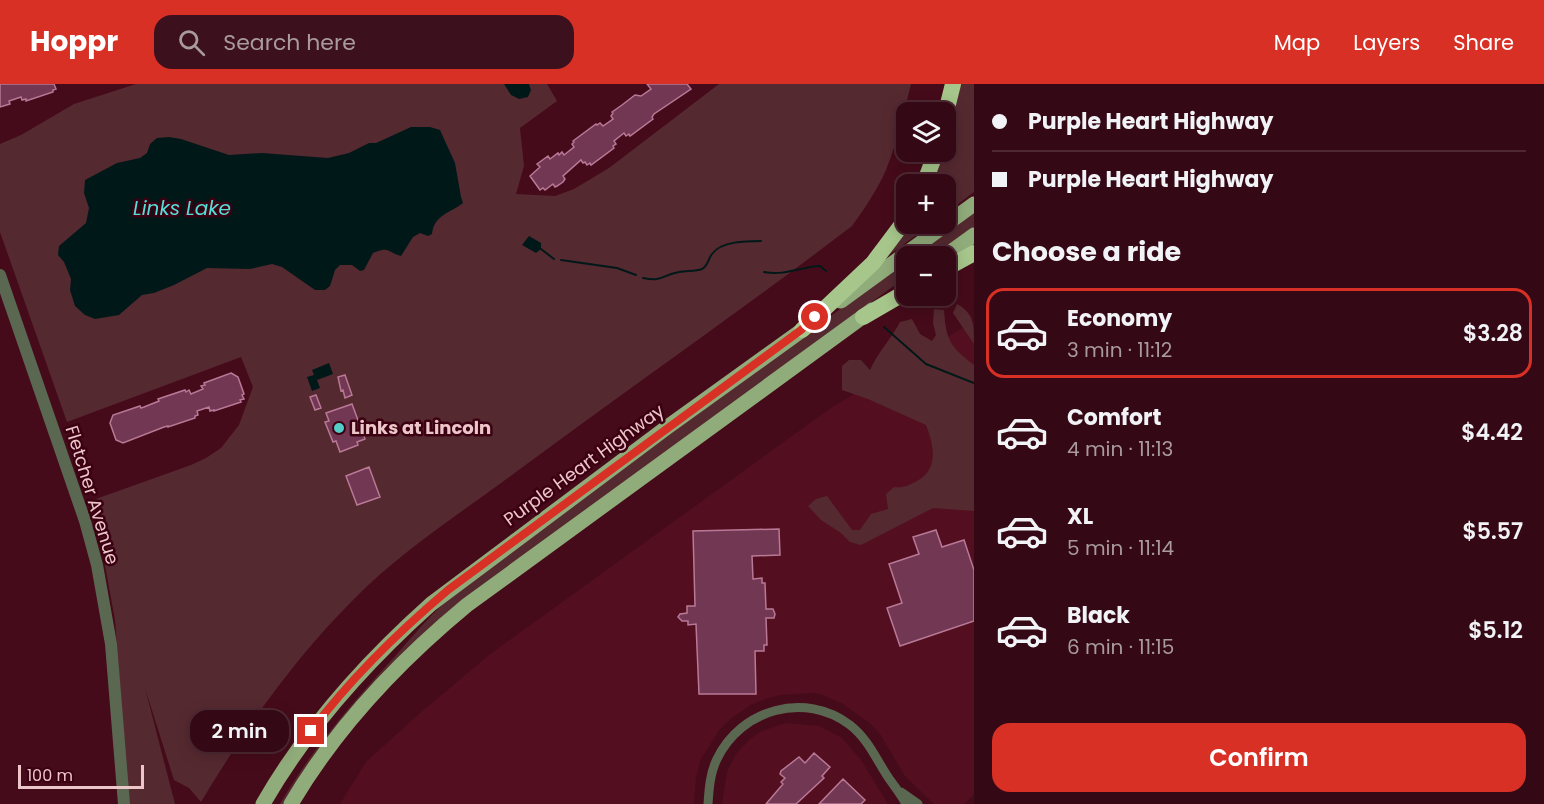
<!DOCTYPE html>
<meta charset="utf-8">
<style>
body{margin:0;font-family:Poppins,sans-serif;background:#3c111d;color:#f1f3f6;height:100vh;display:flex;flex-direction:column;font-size:22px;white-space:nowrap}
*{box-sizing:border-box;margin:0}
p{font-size:20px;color:#a99aa0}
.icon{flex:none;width:33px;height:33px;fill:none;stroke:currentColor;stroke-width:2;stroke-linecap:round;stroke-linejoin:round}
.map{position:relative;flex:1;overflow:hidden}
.details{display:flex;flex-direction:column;background:#340814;width:570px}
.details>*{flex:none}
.top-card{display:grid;align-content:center;height:132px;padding:0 18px;background:#340814}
.controls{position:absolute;left:896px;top:18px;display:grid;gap:12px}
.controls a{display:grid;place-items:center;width:60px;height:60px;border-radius:12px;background:#340814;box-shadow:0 3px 15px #0003,0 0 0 2px #4e2934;font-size:30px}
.scale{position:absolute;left:18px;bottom:15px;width:126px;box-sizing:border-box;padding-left:6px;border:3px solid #edc6ca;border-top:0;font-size:16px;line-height:21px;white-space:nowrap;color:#edc6ca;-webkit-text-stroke:4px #3b0011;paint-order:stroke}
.end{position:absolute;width:27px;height:27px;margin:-14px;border:8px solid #d93025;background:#fff;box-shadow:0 0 0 3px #fff}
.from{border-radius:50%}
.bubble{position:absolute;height:42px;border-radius:18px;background:#340814;box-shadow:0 3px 15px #0003,0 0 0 2px #4e2934;font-size:20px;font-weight:600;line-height:42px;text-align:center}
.top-card b{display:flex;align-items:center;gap:21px;height:57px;font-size:22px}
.top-card b+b{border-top:2px solid #4e2934}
.top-card i{width:15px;height:15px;background:#f1f3f6}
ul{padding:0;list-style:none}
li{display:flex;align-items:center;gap:18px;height:90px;margin:0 12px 9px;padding:0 6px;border:3px solid transparent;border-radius:18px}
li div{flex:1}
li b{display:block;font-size:22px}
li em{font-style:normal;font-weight:600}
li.current{border-color:#d93025}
li>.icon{width:54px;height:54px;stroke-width:1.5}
h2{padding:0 18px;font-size:27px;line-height:72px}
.action{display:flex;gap:12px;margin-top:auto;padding:12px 18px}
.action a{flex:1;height:69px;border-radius:18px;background:#d93025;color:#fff;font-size:24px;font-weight:600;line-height:69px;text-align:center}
header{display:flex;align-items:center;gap:36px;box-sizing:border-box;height:84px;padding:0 30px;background:#d93025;color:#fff}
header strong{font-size:28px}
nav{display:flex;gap:33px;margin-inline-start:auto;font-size:21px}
.search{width:420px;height:54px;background:#3c111d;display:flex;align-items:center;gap:15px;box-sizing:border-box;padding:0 21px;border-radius:18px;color:#a99aa0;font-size:22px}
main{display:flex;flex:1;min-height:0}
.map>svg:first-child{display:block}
.built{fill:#530f20}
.green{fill:#552930}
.water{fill:#001918}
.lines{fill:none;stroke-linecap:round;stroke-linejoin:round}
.stream{stroke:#001918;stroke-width:2}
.building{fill:#713753;stroke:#b97996;stroke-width:1.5}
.minor{stroke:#5b6851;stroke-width:9}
.tertiary{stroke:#5b6851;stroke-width:12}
.primary{stroke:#91ac7b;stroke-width:15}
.motorway{stroke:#a6c68b;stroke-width:16}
.route{stroke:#d93025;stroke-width:8}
.poi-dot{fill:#54cdc8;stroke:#3b0011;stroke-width:2}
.labels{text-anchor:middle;stroke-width:5;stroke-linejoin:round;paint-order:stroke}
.poi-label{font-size:18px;font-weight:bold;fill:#edc6ca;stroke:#3b0011;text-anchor:start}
.street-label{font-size:18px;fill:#edc6ca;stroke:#3b0011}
.water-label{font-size:20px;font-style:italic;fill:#54ded8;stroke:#3b0011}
</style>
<header>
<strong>Hoppr</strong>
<div class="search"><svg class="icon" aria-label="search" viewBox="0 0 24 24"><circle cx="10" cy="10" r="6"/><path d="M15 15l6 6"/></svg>Search here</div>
<nav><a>Map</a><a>Layers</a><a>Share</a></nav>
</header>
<main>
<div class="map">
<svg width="974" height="720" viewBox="0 0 974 720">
<rect width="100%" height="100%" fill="#460b1a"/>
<!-- built -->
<path class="built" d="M974 237V710L964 720H934L905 692 880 650 871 640 843 620 823 611 814 609 780 611 768 614 752 620 730 635 720 645 701 675 696 692 694 720H340L366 678 419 630 489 571 831 324Z
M785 639 819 642 842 654 861 676 888 720H722L727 688 736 670 750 655 760 648Z"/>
<!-- green -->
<path class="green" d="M136 0H547L557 17 520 44 524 82 516 110 555 112 574 105 609 84 719 0H911C904 29 897 58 886 86 877 106 865 124 852 142 742 226 628 305 516 388 461 429 401 467 353 516 292 577 245 645 201 718L189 704 174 696 145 604 175 720H129L115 536 98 443 103 441 93 416 191 381 206 374 221 364 239 341 253 303 241 273 67 338 0 148V60L21 51 74 20Z
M955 0H974V108L945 130V100H927L939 68H945V43Z
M974 127V144L934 172H912Z
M907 140H932L882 176Z
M906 177V193L464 515 285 720H280C314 662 353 618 398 569 420 543 442 519 468 497Z
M957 220C974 229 974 241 974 260L953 229Z
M934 225 944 226C946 256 950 263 974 281V427L933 424 861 461 850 458 841 449 821 436 808 422 816 415 827 412 852 446H860L871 430 888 425 886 410 894 403C904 404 908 402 917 397 939 385 934 361 926 341L868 315 842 306V282L849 276H861L870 286C878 268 891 255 900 238L912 235 920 250 932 257 936 251 933 239Z"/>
<!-- water -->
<path class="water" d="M504 0H529L531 6 528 13 519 15 511 11Z
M411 43H430L440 46 455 79 461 113 463 119C450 129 434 131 432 150L428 152 420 149 413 153 401 172C386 168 390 162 373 169L364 186 360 187 352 181H340L335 186 330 202 325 206H315L282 183 272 180 250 185 207 184 174 201 154 209 142 211 119 231 95 235 85 231 75 222 70 206 71 195 64 178 58 171 59 162 86 139 89 124 84 109 85 96 117 79 140 74 147 69 150 60 157 54 169 53 181 55 229 71 262 69 328 74 349 69 369 59H376Z
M529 152 541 159V165L536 169 522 161Z
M329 279 333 290 317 296 320 304 312 307 307 293 314 291 312 286Z"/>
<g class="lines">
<!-- stream -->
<path class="stream" d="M541 165 554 175
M561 176 617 184 636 191
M764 188C785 192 800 183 820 182L826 187
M643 194C664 198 661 191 679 188 686 186 695 188 702 185 708 182 708 175 712 170 721 157 747 157 761 157
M884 243 926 280 974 299"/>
</g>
<!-- building -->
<path class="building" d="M0 0H54L56 5 53 6V8L26 17V15L22 16 21 13 9 17 10 20 0 23Z
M647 0H687L691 5 654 30 652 33 653 35 630 52 629 50 626 52 624 49 614 57 616 60 613 62 614 64 591 81 590 79 587 81 585 78 583 79 581 76 563 92 565 95 563 98 557 102 555 103 553 100 545 106 543 104 540 106 530 92 540 83 537 80 548 72 550 75 558 69 559 71 562 68 564 71 574 63 572 60 574 58 573 57 596 40 597 41 600 39 603 42 613 35 611 32 613 29 612 28 622 21 635 11 641 12 651 5Z
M231 289 238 293 244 310 242 311 244 315 240 316 241 318 214 327V326L210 327 209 323 197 327 198 331 195 332V334L168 343V342L164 343 123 359 116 356 110 339 113 331 140 322 141 324 144 323 159 317 158 315 185 306 186 308 189 306 191 310 203 305 201 302 205 301 204 299Z
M345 291 352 311 345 314 343 306 341 307 338 293Z
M316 311 321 324 315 326 310 313Z
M352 320 365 355 357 358 358 361 340 368 336 357 333 358 325 338 329 337 326 329Z
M369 383 380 413 357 421 346 392Z
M779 445 780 471 752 472 753 495 762 494V499H765L766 525H773L775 530 774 534H766L767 561H764V567H755L756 610H699L696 540 688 541V537H682L678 533 680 530 687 529V522H695L693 447Z
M936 446 942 463 964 456 974 486V537L900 562 887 524 902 519 889 480 919 470 913 453Z
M814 669 830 683 822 692 824 694 796 720H766L783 700 781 698 785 694 780 690 781 687 799 673 805 679Z
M843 695 865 716 861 720H819Z"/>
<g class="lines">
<!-- minor -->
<path class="minor" d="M901 708 918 720
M708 720C709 705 710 689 717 675 741 625 805 607 850 641 868 655 876 675 888 693 894 702 901 710 906 720"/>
<!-- tertiary -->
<path class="tertiary" d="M0 191 85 437 97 481 111 560 124 720"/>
<!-- primary -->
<path class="primary" d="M945 172 974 151
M841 217 974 120
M263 720C307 643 365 579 431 520L666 344 812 239
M291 720C337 642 398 578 467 521L872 226"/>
<!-- motorway -->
<path class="motorway" d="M945 32 953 0
M924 100 936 68
M945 185 974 169
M863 233 906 208
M802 246 873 179 906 135"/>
</g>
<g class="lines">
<!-- route -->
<path class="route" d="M311 647C351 594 397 549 448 506L801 246 815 233"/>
</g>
<!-- markers -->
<circle class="poi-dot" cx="339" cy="344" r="6"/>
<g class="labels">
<!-- poi labels -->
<g class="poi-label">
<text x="351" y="350">Links at Lincoln</text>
</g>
<!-- street labels -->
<g class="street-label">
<text transform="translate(584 381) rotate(-36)" y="6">Purple Heart Highway</text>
<text transform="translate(92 411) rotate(73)" y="6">Fletcher Avenue</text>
</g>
<!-- water labels -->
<g class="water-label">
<text x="182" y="131">Links Lake</text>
</g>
</g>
</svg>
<div class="controls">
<a><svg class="icon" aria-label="layers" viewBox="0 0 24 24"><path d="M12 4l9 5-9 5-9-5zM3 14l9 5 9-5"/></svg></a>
<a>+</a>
<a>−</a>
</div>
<div class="scale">100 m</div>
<i class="end from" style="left:815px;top:233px"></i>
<i class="end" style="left:311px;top:647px"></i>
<div class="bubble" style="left:190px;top:626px;width:99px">2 min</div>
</div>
<section class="details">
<div class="top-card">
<b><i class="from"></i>Purple Heart Highway</b>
<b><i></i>Purple Heart Highway</b>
</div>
<h2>Choose a ride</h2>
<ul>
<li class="current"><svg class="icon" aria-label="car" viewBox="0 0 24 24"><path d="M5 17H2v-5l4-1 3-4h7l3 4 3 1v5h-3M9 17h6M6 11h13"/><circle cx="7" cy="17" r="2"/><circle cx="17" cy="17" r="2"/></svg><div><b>Economy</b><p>3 min · 11:12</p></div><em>$3.28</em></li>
<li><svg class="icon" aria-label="car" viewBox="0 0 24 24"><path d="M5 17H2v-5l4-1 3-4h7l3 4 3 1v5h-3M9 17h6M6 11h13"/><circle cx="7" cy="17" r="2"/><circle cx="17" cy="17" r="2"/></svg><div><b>Comfort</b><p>4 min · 11:13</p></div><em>$4.42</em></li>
<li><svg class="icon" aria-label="car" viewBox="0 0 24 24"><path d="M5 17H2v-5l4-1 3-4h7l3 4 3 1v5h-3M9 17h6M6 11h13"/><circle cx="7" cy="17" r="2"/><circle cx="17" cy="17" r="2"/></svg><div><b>XL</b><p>5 min · 11:14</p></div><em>$5.57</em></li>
<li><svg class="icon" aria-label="car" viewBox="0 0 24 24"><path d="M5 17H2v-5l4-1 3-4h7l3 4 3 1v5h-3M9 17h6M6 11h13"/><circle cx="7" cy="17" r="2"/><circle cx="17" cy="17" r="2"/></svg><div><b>Black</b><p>6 min · 11:15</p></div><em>$5.12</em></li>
</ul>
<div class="action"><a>Confirm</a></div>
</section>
</main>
